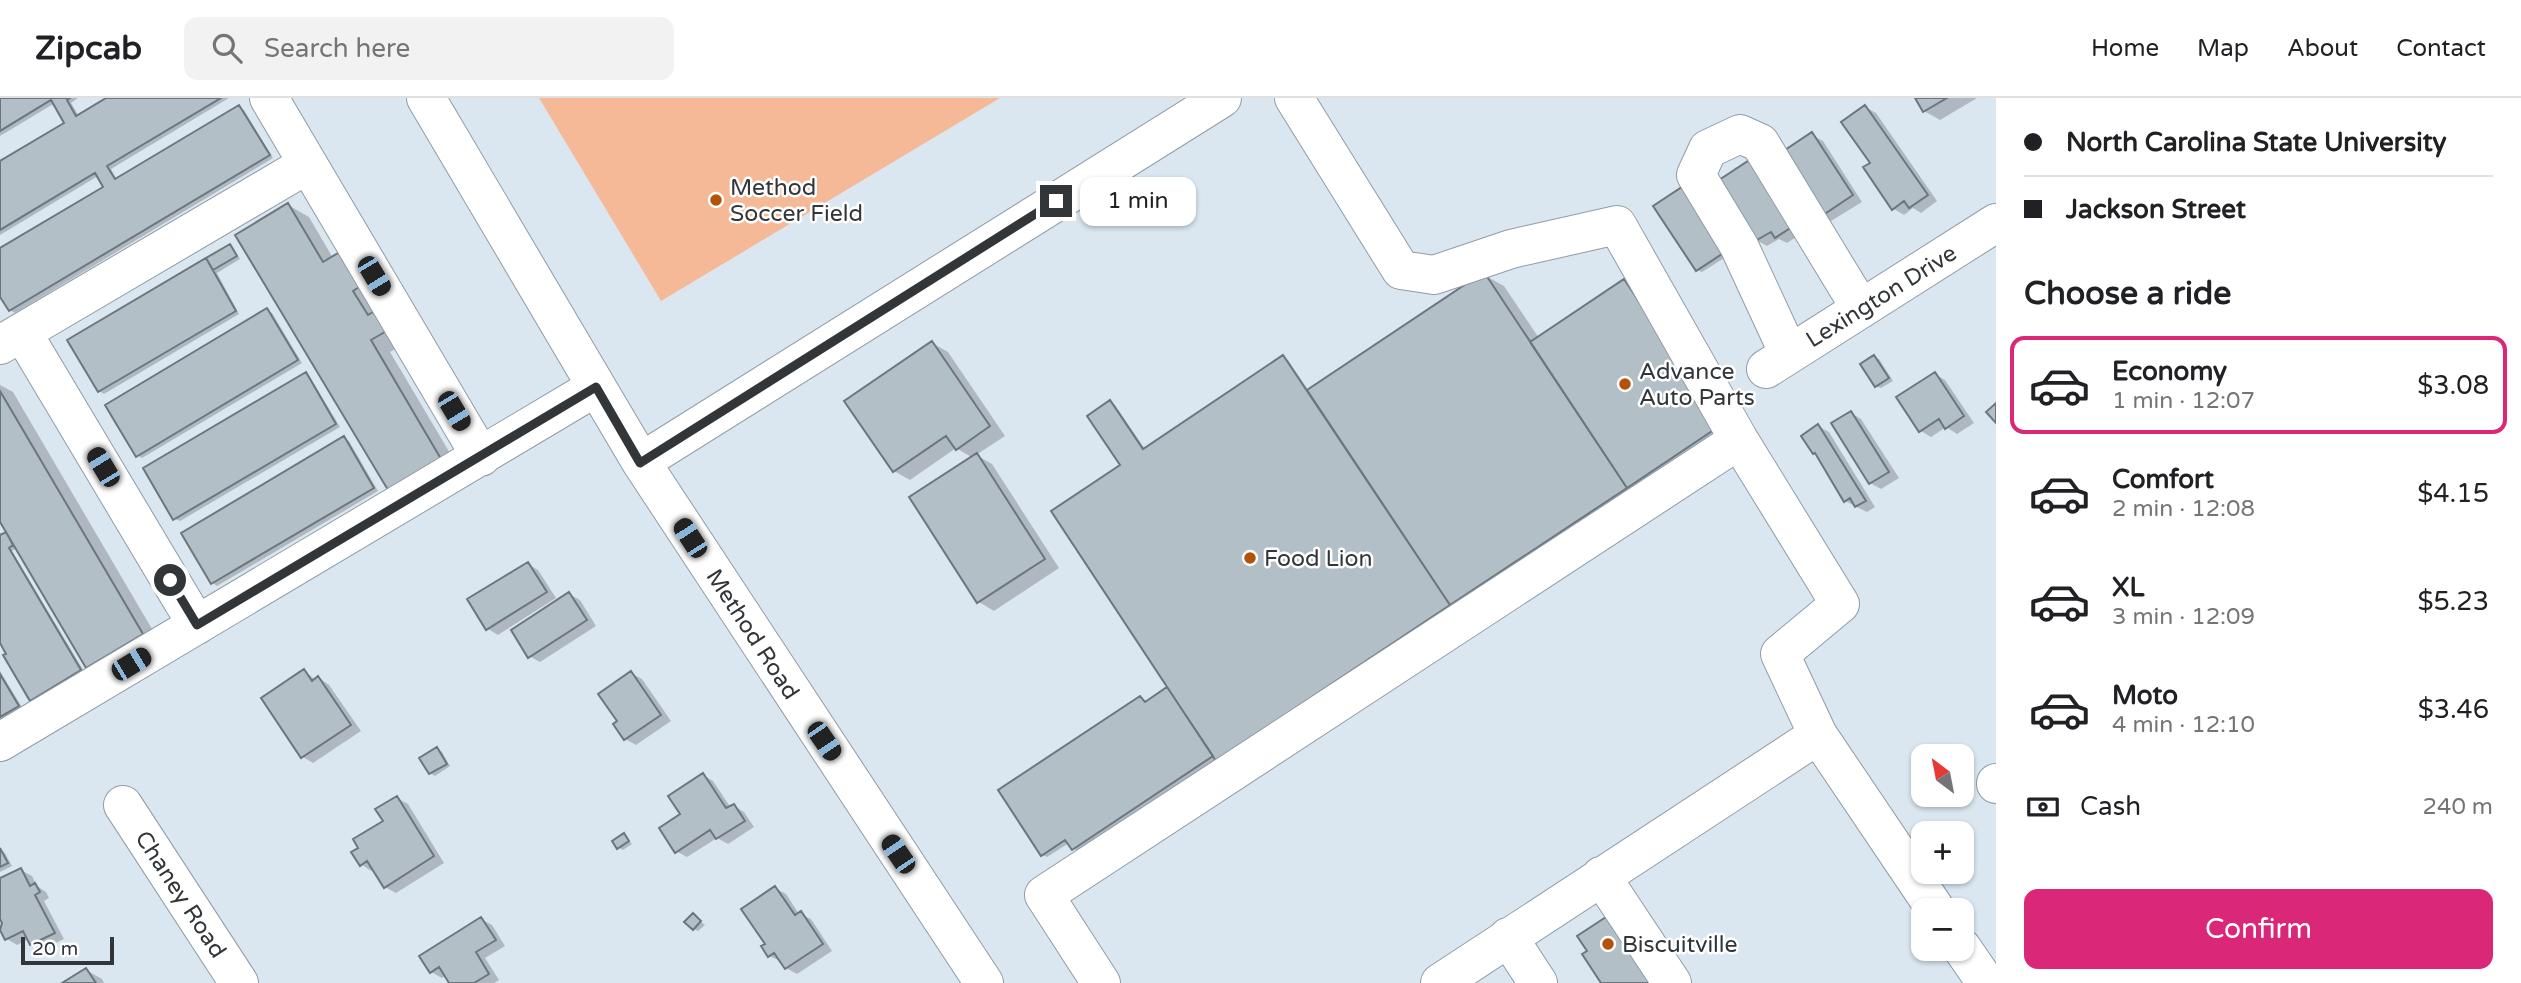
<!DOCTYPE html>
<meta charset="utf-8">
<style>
body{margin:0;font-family:"Varela Round",sans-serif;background:#f2f2f2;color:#202124;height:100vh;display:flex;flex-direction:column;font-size:26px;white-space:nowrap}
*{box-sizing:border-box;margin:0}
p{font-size:23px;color:#757577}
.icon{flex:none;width:38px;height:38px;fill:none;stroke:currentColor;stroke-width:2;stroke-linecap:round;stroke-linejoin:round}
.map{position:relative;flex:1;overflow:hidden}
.details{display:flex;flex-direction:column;background:#fff;width:525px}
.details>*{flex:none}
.banner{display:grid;align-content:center;height:154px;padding:0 28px;background:#fff}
.needle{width:46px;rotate:328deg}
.controls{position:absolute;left:1911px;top:646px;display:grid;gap:14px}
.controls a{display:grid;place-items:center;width:63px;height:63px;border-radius:14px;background:#fff;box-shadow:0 2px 5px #0004;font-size:35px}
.scale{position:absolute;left:21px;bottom:18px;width:93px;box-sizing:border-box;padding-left:7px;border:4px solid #323639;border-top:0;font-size:19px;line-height:24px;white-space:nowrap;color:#323639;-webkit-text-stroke:5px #fff;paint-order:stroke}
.end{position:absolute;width:32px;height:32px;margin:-16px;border:9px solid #323639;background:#fff;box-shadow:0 0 0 4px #fff}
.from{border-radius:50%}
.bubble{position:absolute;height:49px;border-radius:14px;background:#fff;box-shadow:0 2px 5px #0004;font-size:23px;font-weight:600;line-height:49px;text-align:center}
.car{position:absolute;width:21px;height:42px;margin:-21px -10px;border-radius:9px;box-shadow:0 0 5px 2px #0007;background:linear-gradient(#222 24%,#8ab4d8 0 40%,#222 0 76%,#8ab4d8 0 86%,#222 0)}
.banner b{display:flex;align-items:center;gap:24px;height:66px;font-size:26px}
.banner b+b{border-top:2px solid #e0e0e0}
.banner i{width:18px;height:18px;background:#202124}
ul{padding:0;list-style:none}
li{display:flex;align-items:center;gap:21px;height:98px;margin:0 14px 10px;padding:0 14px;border:4px solid transparent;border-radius:14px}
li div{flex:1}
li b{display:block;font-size:26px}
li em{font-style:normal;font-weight:600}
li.on{border-color:#db2777}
li>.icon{width:63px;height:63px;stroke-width:1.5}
h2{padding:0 28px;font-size:32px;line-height:84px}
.pay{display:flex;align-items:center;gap:18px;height:77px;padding:0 28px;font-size:26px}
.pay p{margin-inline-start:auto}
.cta{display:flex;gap:14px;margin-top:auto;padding:14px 28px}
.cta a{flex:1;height:80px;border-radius:14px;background:#db2777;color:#fff;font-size:28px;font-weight:600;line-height:80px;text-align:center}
header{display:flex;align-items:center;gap:42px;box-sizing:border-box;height:98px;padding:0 35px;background:#fff;border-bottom:2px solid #e0e0e0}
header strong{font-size:33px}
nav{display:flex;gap:38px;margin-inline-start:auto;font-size:24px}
.search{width:490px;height:63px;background:#f2f2f2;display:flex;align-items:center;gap:18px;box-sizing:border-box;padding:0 24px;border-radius:14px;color:#757577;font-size:26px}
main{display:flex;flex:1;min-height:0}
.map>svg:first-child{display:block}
.green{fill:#f6b997}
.shadow{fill:#0003}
.building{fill:#b3bfc7;stroke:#6c767e;stroke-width:2}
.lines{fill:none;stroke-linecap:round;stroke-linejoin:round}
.minor-casing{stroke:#919ca4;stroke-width:40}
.minor{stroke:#fff;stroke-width:38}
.route{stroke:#323639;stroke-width:9}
.poi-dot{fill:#b25307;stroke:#fff;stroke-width:2.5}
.labels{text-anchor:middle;stroke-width:5;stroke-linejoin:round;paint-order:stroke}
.poi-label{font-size:23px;fill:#323639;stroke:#fff;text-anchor:start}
.street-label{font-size:23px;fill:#323639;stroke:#fff}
</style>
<header>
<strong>Zipcab</strong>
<div class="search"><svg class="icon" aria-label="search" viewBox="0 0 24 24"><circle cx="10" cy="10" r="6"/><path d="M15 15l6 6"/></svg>Search here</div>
<nav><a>Home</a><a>Map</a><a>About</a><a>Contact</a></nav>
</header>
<main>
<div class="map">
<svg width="1996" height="885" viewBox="0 0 1996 885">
<rect width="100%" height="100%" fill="#dbe7f0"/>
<!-- green -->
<path class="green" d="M539 0H1000L661 203Z"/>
<!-- shadow -->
<path class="shadow" d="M0 0H78L71 5 79 18 109 0H229L111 71 117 82 239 9 244 12 273 60 15 215 10 212 0 196V152L105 89 98 78 0 137V65L67 26 55 5 0 38Z
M1917 0H1977L1940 22 1924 13Z
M1865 9 1876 15 1937 103 1921 115 1913 110 1904 117 1894 111 1872 65Z
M1812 37 1823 43 1862 104 1831 123 1821 117Z
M1751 63 1804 134 1787 145 1779 141 1767 148 1756 142Z
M1682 91 1729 157 1702 174 1697 172Z
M288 107 309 119 333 160 409 243 390 254 460 372 409 403Z
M230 148 234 151 240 161 217 175 239 216 104 296 99 293 69 243Z
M1484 177 1504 188 1539 240 1624 183 1644 195 1740 339 1078 754 1069 745 1047 759 1043 757 1140 600 1147 605 1170 590 1111 304 1115 307 1145 351 1284 259 1288 262 1309 293Z
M267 212 272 215 302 265 142 360 137 357Z
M932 245 948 254 1005 338 976 357 992 366 1059 470 994 513 979 504 973 360 956 350 910 382 894 373Z
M1874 259 1879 261 1893 283 1881 290 1876 288Z
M306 276 310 279 340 329 180 423 175 421Z
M1935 276 1945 282 1974 325 1957 336 1946 329 1931 339 1921 333 1899 299Z
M0 287 13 294 162 548 107 580 87 569 17 450 12 453 85 575 36 604 31 601 0 542V434L3 438 8 435 0 421Z
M1851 315 1861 321 1899 380 1881 391 1870 385Z
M1818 328 1829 334 1875 409 1867 414 1845 403 1818 357 1814 355Z
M344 341 349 343 378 393 217 488 213 485 183 436Z
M528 466 538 472 556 500 498 537 488 531Z
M569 496 580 502 596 528 540 564 529 558Z
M0 573 23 611 0 624Z
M304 573 316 582 319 580 329 587 361 633 313 665 303 659 263 601Z
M631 575 642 581 671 623 636 647 625 641 620 623Z
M437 651 442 654 450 668 435 678 430 675Z
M703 677 713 683 731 710 734 708 744 714 754 729 728 746 717 740 687 759 676 753 682 717Z
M397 700 408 706 444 765 396 795 385 789 374 771 371 773 361 766Z
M624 738 632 746 623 752 618 749Z
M0 752 5 755 12 768 0 774Z
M21 772 32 778 37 788 46 794 49 800 44 803 64 841 42 852 31 846 29 841 17 847 7 841 0 828 4 826 0 817V782Z
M775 790 786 796 799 816 811 821 832 853 797 876 786 870 781 863 769 858Z
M693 817 705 827 698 833 694 831Z
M481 821 492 827 505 848 485 860 499 882 494 885H451L446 877 442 880 431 874Z
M86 872 102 881 104 885H65Z"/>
<!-- building -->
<path class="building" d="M0 0H70L67 2 76 18 106 0H221L107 68 115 81 239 7 270 57 9 213 0 199V150L103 89 95 75 0 132V63L64 25 51 2 0 33Z
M1915 0H1947L1923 14Z
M1865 7 1928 97 1909 110 1904 103 1892 112 1863 69 1870 65 1841 24Z
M1812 34 1853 97 1820 119 1779 56Z
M1751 61 1795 127 1775 140 1771 134 1755 143 1716 84Z
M1682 89 1725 154 1696 173 1653 108Z
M288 105 323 164 343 152 364 186 353 193 368 217 378 211 390 231 371 242 441 361 388 392 235 137Z
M230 146 237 158 213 172 206 160Z
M206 160 236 213 98 294 67 242Z
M1484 174 1627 390 1450 507 1307 292Z
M1624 181 1721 327 1627 390 1530 244Z
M267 210 298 262 136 359 105 307Z
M932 243 990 328 956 352 946 338 893 374 844 303Z
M1283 257 1450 507 1216 663 1051 413 1120 367 1087 318 1110 302 1143 351Z
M1874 257 1889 280 1875 289 1860 266Z
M306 274 336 326 173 422 143 370Z
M1935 274 1964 318 1945 331 1939 321 1919 334 1896 299Z
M0 293 143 536 86 570 0 424Z
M1996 305V325L1986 314Z
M1851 313 1889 374 1869 386 1831 325Z
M1818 326 1866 403 1855 409 1850 400 1844 404 1815 355 1813 356 1801 338Z
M344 338 374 390 211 486 181 435Z
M977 355 1045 461 977 505 909 399Z
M6 434 13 447 9 450 81 572 30 603 3 557 6 556 0 545V437Z
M528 464 547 494 486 532 467 501Z
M569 494 587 522 528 560 511 532Z
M304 571 312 583 318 578 351 627 301 660 261 600Z
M631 573 661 617 624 642 613 626 617 623 598 596Z
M0 576 19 608 0 619Z
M1167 589 1213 658 1072 752 1065 742 1041 758 998 692 1140 598 1145 604Z
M437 649 447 666 429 676 419 660Z
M703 675 726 710 734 706 745 723 716 741 710 732 675 755 659 730 680 716 668 698Z
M397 698 434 758 384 790 367 763 360 768 351 754 358 750 353 741 383 723 375 711Z
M624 735 629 743 617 751 612 743Z
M0 750 8 765 0 769Z
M21 770 30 788 35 785 40 794 35 797 55 835 30 847 23 833 5 842 0 832 2 825 0 821V780Z
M775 788 795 817 801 813 823 846 785 871 774 855 768 859 761 848 765 846 741 811Z
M693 815 701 823 693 832 684 824Z
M1609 817 1661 885H1601L1582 856 1587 853 1577 838Z
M481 819 496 842 476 854 489 876 474 885H449L439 869 430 875 419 858Z
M86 870 96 885H62Z"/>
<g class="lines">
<defs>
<path id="minor" d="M269 0 481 359
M426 0 641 364 984 885
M1294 0 1401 172 1434 177 1511 151 1617 127 1739 342 1840 506 1780 556 1818 637 1936 812
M22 234 197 527
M0 247 308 66
M1789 256 1739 148 1696 77 1708 51 1740 36 1760 45 1861 211
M1766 271 1996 125
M641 364 1222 0
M0 644 596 289
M1996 685V686
M123 707 239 885
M1601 778 1672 885
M1508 839 1538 885
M1962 850 1986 885
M1101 885 1044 797 1739 342
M1440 885 1818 637"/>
</defs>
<!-- minor casing -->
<use href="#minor" class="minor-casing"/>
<!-- minor -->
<use href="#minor" class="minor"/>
</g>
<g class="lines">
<!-- route -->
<path class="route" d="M170 482 197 527 596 289 640 365 1056 103"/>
</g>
<!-- markers -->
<g class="poi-dot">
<circle cx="716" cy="102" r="7"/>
<circle cx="1625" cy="286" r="7"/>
<circle cx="1250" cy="460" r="7"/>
<circle cx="1608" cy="846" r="7"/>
</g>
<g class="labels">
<!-- poi labels -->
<g class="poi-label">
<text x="730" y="97">Method<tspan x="730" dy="26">Soccer Field</tspan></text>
<text x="1639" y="281">Advance<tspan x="1639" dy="26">Auto Parts</tspan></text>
<text x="1264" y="468">Food Lion</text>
<text x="1622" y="854">Biscuitville</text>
</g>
<!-- street labels -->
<g class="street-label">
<text transform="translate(1881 198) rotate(-32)" y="8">Lexington Drive</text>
<text transform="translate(753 536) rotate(57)" y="8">Method Road</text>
<text transform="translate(181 796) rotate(57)" y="8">Chaney Road</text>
</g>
</g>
</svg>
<div class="controls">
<a><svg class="needle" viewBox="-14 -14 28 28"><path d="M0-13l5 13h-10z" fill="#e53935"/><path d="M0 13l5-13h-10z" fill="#757577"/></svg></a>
<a>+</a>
<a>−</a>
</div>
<div class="scale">20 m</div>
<i class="end from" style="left:170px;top:482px"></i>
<i class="end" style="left:1056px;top:103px"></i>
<div class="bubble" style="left:1080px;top:79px;width:116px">1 min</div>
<i class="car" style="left:374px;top:178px;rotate:149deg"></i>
<i class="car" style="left:454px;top:313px;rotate:149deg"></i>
<i class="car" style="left:103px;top:369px;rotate:329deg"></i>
<i class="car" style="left:690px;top:440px;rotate:327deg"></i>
<i class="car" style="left:131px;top:566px;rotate:59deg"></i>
<i class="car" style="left:824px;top:643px;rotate:146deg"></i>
<i class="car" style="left:898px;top:756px;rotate:326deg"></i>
</div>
<section class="details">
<div class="banner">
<b><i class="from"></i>North Carolina State University</b>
<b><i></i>Jackson Street</b>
</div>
<h2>Choose a ride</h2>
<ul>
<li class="on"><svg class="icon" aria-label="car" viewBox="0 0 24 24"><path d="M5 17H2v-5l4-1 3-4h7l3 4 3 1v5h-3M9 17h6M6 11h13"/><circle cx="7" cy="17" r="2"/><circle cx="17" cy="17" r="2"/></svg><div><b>Economy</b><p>1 min · 12:07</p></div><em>$3.08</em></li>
<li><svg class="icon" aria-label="car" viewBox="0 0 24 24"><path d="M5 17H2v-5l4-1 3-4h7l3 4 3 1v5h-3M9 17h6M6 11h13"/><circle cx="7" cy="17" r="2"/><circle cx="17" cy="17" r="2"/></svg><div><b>Comfort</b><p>2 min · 12:08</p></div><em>$4.15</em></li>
<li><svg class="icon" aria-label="car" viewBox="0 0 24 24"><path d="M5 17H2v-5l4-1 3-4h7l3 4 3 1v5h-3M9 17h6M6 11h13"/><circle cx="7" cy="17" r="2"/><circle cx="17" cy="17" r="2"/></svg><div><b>XL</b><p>3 min · 12:09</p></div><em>$5.23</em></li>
<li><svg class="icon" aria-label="car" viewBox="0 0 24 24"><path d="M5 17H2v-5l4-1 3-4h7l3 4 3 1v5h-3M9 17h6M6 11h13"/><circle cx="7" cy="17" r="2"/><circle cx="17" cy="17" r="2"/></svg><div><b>Moto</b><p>4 min · 12:10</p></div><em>$3.46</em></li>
</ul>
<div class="pay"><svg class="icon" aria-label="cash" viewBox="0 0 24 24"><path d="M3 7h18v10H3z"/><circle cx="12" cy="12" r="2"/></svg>Cash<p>240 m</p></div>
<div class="cta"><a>Confirm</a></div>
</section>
</main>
